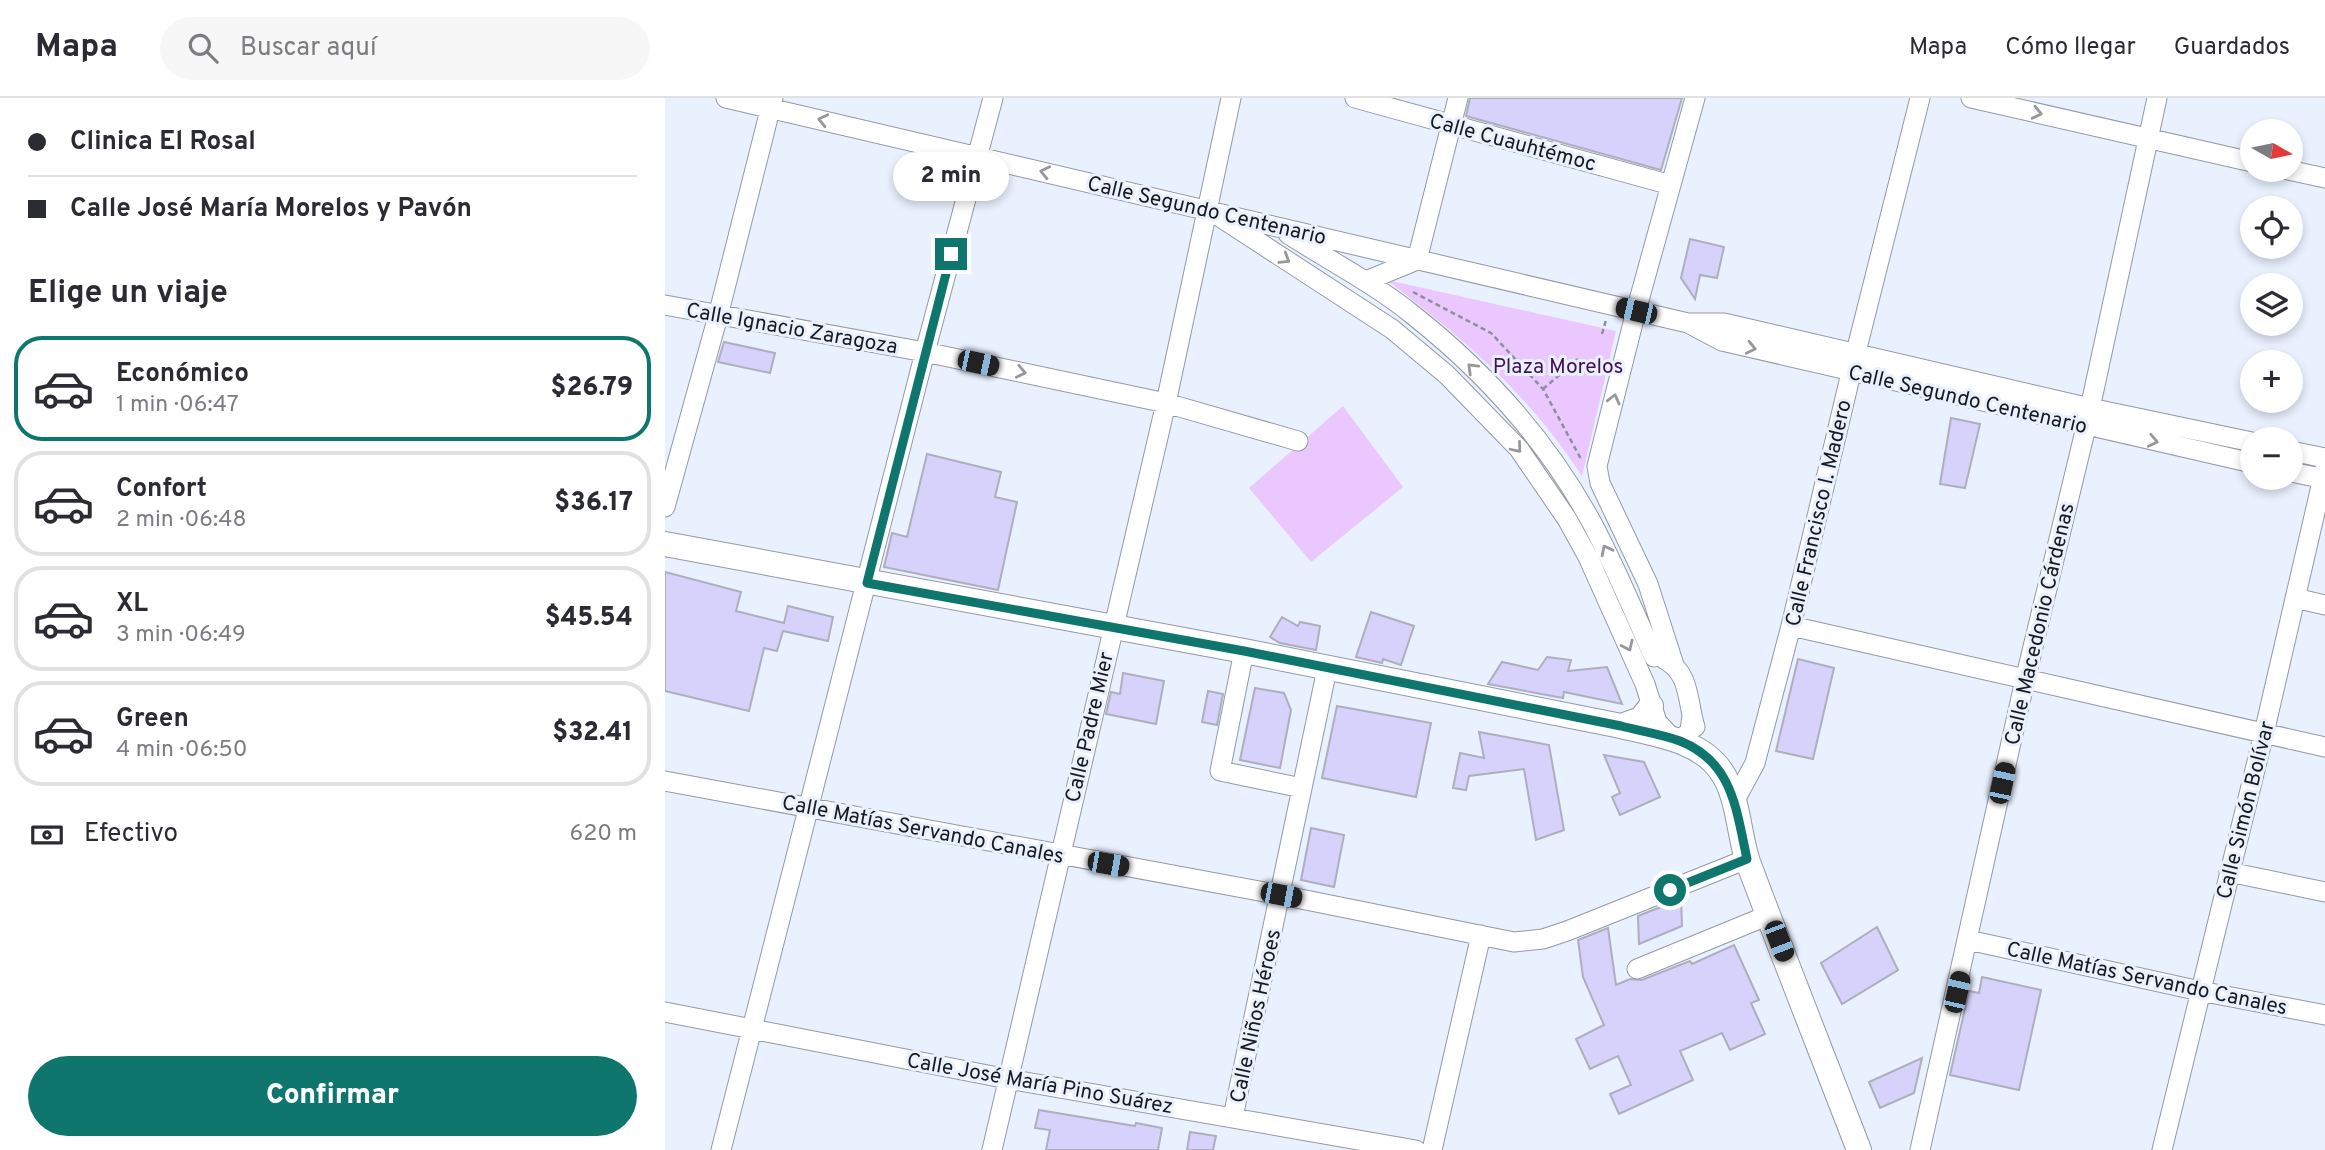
<!DOCTYPE html>
<html lang="es">
<meta charset="utf-8">
<style>
body{margin:0;font-family:Overpass,sans-serif;background:#f7f7f7;color:#2b2b33;height:100vh;display:flex;flex-direction:column;font-size:26px;white-space:nowrap}
*{box-sizing:border-box;margin:0}
p{font-size:23px;color:#7c7c81}
.icon{flex:none;width:38px;height:38px;fill:none;stroke:currentColor;stroke-width:2;stroke-linecap:round;stroke-linejoin:round}
.map{position:relative;flex:1;overflow:hidden}
.details{display:flex;flex-direction:column;background:#fff;width:665px}
.details>*{flex:none}
.top-card{display:grid;align-content:center;height:154px;padding:0 28px;background:#fff}
.needle{width:46px;rotate:99deg}
.tools{position:absolute;left:1575px;top:21px;display:grid;gap:14px}
.tools a{display:grid;place-items:center;width:63px;height:63px;border-radius:50%;background:#fff;box-shadow:0 4px 10px #0003;font-size:35px}
.end{position:absolute;width:32px;height:32px;margin:-16px;border:9px solid #0f766e;background:#fff;box-shadow:0 0 0 4px #fff}
.from{border-radius:50%}
.bubble{position:absolute;height:49px;border-radius:24px;background:#fff;box-shadow:0 4px 10px #0003;font-size:23px;font-weight:800;line-height:49px;text-align:center}
.car{position:absolute;width:21px;height:42px;margin:-21px -10px;border-radius:9px;box-shadow:0 0 5px 2px #0007;background:linear-gradient(#222 24%,#8ab4d8 0 40%,#222 0 76%,#8ab4d8 0 86%,#222 0)}
.top-card b{display:flex;align-items:center;gap:24px;height:66px;font-size:26px}
.top-card b+b{border-top:2px solid #e1e1e2}
.top-card i{width:18px;height:18px;background:#2b2b33}
ul{padding:0;list-style:none}
li{display:flex;align-items:center;gap:21px;height:105px;margin:0 14px 10px;padding:0 14px;border:4px solid #e1e1e2;border-radius:28px}
li div{flex:1}
li b{display:block;font-size:26px}
li em{font-style:normal;font-weight:800}
li.on{border-color:#0f766e}
li>.icon{width:63px;height:63px;stroke-width:1.5}
h2{padding:0 28px;font-size:32px;line-height:84px}
.pay{display:flex;align-items:center;gap:18px;height:77px;padding:0 28px;font-size:26px}
.pay p{margin-inline-start:auto}
.action{display:flex;gap:14px;margin-top:auto;padding:14px 28px}
.action a{flex:1;height:80px;border-radius:42px;background:#0f766e;color:#fff;font-size:28px;font-weight:800;line-height:80px;text-align:center}
header{display:flex;align-items:center;gap:42px;box-sizing:border-box;height:98px;padding:0 35px;background:#fff;border-bottom:2px solid #e1e1e2}
header strong{font-size:33px}
nav{display:flex;gap:38px;margin-inline-start:auto;font-size:24px}
.search{width:490px;height:63px;background:#f7f7f7;display:flex;align-items:center;gap:18px;box-sizing:border-box;padding:0 24px;border-radius:38px;color:#7c7c81;font-size:26px}
main{display:flex;flex:1;min-height:0}
.map>svg:first-child{display:block}
.green{fill:#eac7fe}
.building{fill:#d6d2fc;stroke:#afaebd;stroke-width:2}
.lines{fill:none;stroke-linecap:round;stroke-linejoin:round}
.minor-casing{stroke:#9399a6;stroke-width:21}
.major-casing{stroke:#9399a6;stroke-width:26}
.path{stroke:#8b909a;stroke-width:2.5;stroke-dasharray:5 3.5;stroke-linecap:butt}
.minor{stroke:#fff;stroke-width:19}
.major{stroke:#fff;stroke-width:24}
.oneway{stroke:#97989a}
.route{stroke:#0f766e;stroke-width:9}
.labels{text-anchor:middle;stroke-width:6;stroke-linejoin:round;paint-order:stroke}
.street-label{font-size:21px;fill:#181a1f;stroke:#e9f0fe}
.park-label{font-size:21px;fill:#431058;stroke:#e9f0fe}
</style>
<header>
<strong>Mapa</strong>
<div class="search"><svg class="icon" aria-label="search" viewBox="0 0 24 24"><circle cx="10" cy="10" r="6"/><path d="M15 15l6 6"/></svg>Buscar aquí</div>
<nav><a>Mapa</a><a>Cómo llegar</a><a>Guardados</a></nav>
</header>
<main>
<section class="details">
<div class="top-card">
<b><i class="from"></i>Clinica El Rosal</b>
<b><i></i>Calle José María Morelos y Pavón</b>
</div>
<h2>Elige un viaje</h2>
<ul>
<li class="on"><svg class="icon" aria-label="car" viewBox="0 0 24 24"><path d="M5 17H2v-5l4-1 3-4h7l3 4 3 1v5h-3M9 17h6M6 11h13"/><circle cx="7" cy="17" r="2"/><circle cx="17" cy="17" r="2"/></svg><div><b>Económico</b><p>1 min · 06:47</p></div><em>$26.79</em></li>
<li><svg class="icon" aria-label="car" viewBox="0 0 24 24"><path d="M5 17H2v-5l4-1 3-4h7l3 4 3 1v5h-3M9 17h6M6 11h13"/><circle cx="7" cy="17" r="2"/><circle cx="17" cy="17" r="2"/></svg><div><b>Confort</b><p>2 min · 06:48</p></div><em>$36.17</em></li>
<li><svg class="icon" aria-label="car" viewBox="0 0 24 24"><path d="M5 17H2v-5l4-1 3-4h7l3 4 3 1v5h-3M9 17h6M6 11h13"/><circle cx="7" cy="17" r="2"/><circle cx="17" cy="17" r="2"/></svg><div><b>XL</b><p>3 min · 06:49</p></div><em>$45.54</em></li>
<li><svg class="icon" aria-label="car" viewBox="0 0 24 24"><path d="M5 17H2v-5l4-1 3-4h7l3 4 3 1v5h-3M9 17h6M6 11h13"/><circle cx="7" cy="17" r="2"/><circle cx="17" cy="17" r="2"/></svg><div><b>Green</b><p>4 min · 06:50</p></div><em>$32.41</em></li>
</ul>
<div class="pay"><svg class="icon" aria-label="cash" viewBox="0 0 24 24"><path d="M3 7h18v10H3z"/><circle cx="12" cy="12" r="2"/></svg>Efectivo<p>620 m</p></div>
<div class="action"><a>Confirmar</a></div>
</section>
<div class="map">
<svg width="1660" height="1052" viewBox="0 0 1660 1052">
<rect width="100%" height="100%" fill="#e9f0fe"/>
<!-- green -->
<path class="green" d="M722 182 951 233 917 378C861 293 801 243 722 182Z
M678 308 738 389 646 464 584 390Z"/>
<!-- building -->
<path class="building" d="M805 0H1017L996 72 801 18Z
M1025 141 1059 149 1052 180 1035 177 1030 201 1016 180Z
M59 244 110 255 105 275 53 264Z
M1286 320 1315 326 1300 390 1275 386Z
M262 356 336 374 330 399 352 404 333 492 219 469 227 435 242 439Z
M0 474 76 494 71 513 119 525 123 508 168 519 163 543 118 533 112 553 99 550 84 613 0 593Z
M706 514 749 528 736 567 718 561 717 565 691 559Z
M617 519 633 528 635 524 655 528 651 552 615 545 605 539Z
M882 559 906 562 903 573 942 569 957 606 899 594 898 600 823 586 837 564 873 572Z
M1133 561 1169 570 1148 661 1111 653Z
M458 575 499 583 491 626 441 616 446 594 455 596Z
M590 590 619 595 626 612 615 670 575 662Z
M543 593 558 596 552 627 537 624Z
M672 608 766 625 751 699 657 680Z
M814 634 884 647 899 732 871 742 859 671 804 678 801 692 788 690 795 655 819 660Z
M939 657 979 664 995 699 955 717 947 699 955 695Z
M646 730 679 737 669 789 636 782Z
M1016 801 1017 828 974 846 973 818Z
M1212 829 1233 872 1177 906 1156 865Z
M943 830 951 887 965 881 977 882 1025 863 1027 866 1069 847 1094 902 1086 905 1100 936 1065 952 1057 935 1015 953 1028 982 954 1016 945 996 966 987 953 958 925 971 911 941 939 927 918 879 913 842Z
M1317 879 1376 892 1354 992 1285 977 1304 893 1314 895Z
M1257 960 1249 995 1215 1010 1204 984Z
M374 1012 470 1028 471 1025 497 1030 493 1052H381L385 1032 370 1030Z
M525 1034 551 1038 548 1052H522Z"/>
<g class="lines">
<defs>
<path id="minor" d="M61 0 1023 225 1057 243 1587 365
M690 0 1006 87
M1306 0 1587 64
M1623 72 1660 80
M555 119 727 231 782 277 854 351 902 421 923 459 980 586 992 624 1006 639 1014 643 1025 633 1027 617
M623 136C665 163 710 186 748 217 820 274 883 344 927 425 950 468 969 514 989 559
M701 183 752 162 793 0
M0 207 260 254 501 305 633 343
M1027 225H1059L1425 310 1587 344
M1626 353 1660 360
M1626 374 1660 381
M0 409 53 218 108 0
M1630 500 1660 507
M1126 528 1660 649
M579 553 555 673 637 690
M999 561C1026 575 1022 604 1030 629
M1009 567 983 486 935 385 932 368 971 213 1030 0
M0 683 616 797 849 844 878 841 902 833 1082 761
M1069 704 1090 665 1126 528 1191 254 1255 0
M1564 774 1660 794
M1303 842 1535 893 1660 917
M972 871 1104 817
M0 914 343 981 751 1052
M568 1019 662 571
M56 1052 260 254 328 0
M327 1052 501 305 566 0
M767 1052 816 837
M1255 1052 1360 582 1421 329 1492 0
M1497 1052 1599 635 1660 371"/>
<path id="major" d="M0 446 579 553 956 628C989 636 1035 642 1056 673 1074 699 1073 734 1083 764 1119 860 1157 956 1194 1052
M956 628 976 621 986 608"/>
</defs>
<!-- minor casing -->
<use href="#minor" class="minor-casing"/>
<!-- major casing -->
<use href="#major" class="major-casing"/>
<!-- path -->
<path class="path" d="M748 194 826 235 878 291 916 361
M937 236 941 222
M878 291 913 261"/>
<!-- minor -->
<use href="#minor" class="minor"/>
<!-- major -->
<use href="#major" class="major"/>
</g>
<!-- one-way arrows -->
<defs><path id="oneway-chevron" d="M-2-3.5L2.5 0L-2 3.5" fill="none" stroke-width="1.6" stroke-linecap="round" stroke-linejoin="round" transform="scale(1.75)"/></defs>
<g class="oneway">
<use href="#oneway-chevron" transform="translate(1372 15) rotate(13)"/>
<use href="#oneway-chevron" transform="translate(158 22) rotate(-167)"/>
<use href="#oneway-chevron" transform="translate(380 74) rotate(-167)"/>
<use href="#oneway-chevron" transform="translate(620 161) rotate(32)"/>
<use href="#oneway-chevron" transform="translate(1086 250) rotate(13)"/>
<use href="#oneway-chevron" transform="translate(807 270) rotate(-136)"/>
<use href="#oneway-chevron" transform="translate(356 274) rotate(12)"/>
<use href="#oneway-chevron" transform="translate(949 301) rotate(-76)"/>
<use href="#oneway-chevron" transform="translate(1488 343) rotate(12)"/>
<use href="#oneway-chevron" transform="translate(852 350) rotate(50)"/>
<use href="#oneway-chevron" transform="translate(941 452) rotate(-117)"/>
<use href="#oneway-chevron" transform="translate(963 548) rotate(65)"/>
</g>
<g class="lines">
<!-- route -->
<path class="route" d="M286 156 202 485 579 553 956 628C975 633 996 636 1015 643 1068 664 1071 711 1082 761L1005 792"/>
</g>
<g class="labels">
<!-- street labels -->
<g class="street-label">
<text transform="translate(848 44) rotate(15)" y="7">Calle Cuauhtémoc</text>
<text transform="translate(542 112) rotate(13)" y="7">Calle Segundo Centenario</text>
<text transform="translate(127 230) rotate(10)" y="7">Calle Ignacio Zaragoza</text>
<text transform="translate(1303 301) rotate(13)" y="7">Calle Segundo Centenario</text>
<text transform="translate(1153 415) rotate(-77)" y="7">Calle Francisco I. Madero</text>
<text transform="translate(1374 526) rotate(-77)" y="7">Calle Macedonio Cárdenas</text>
<text transform="translate(424 629) rotate(-77)" y="7">Calle Padre Mier</text>
<text transform="translate(1580 712) rotate(-76)" y="7">Calle Simón Bolívar</text>
<text transform="translate(258 731) rotate(11)" y="7">Calle Matías Servando Canales</text>
<text transform="translate(1482 880) rotate(12)" y="7">Calle Matías Servando Canales</text>
<text transform="translate(590 918) rotate(-78)" y="7">Calle Niños Héroes</text>
<text transform="translate(375 985) rotate(10)" y="7">Calle José María Pino Suárez</text>
</g>
<!-- park labels -->
<g class="park-label">
<text x="893" y="275">Plaza Morelos</text>
</g>
</g>
</svg>
<div class="tools">
<a><svg class="needle" viewBox="-14 -14 28 28"><path d="M0-13l5 13h-10z" fill="#e53935"/><path d="M0 13l5-13h-10z" fill="#7c7c81"/></svg></a>
<a><svg class="icon" aria-label="locate" viewBox="0 0 24 24"><circle cx="12" cy="12" r="6"/><path d="M12 2v4M12 18v4M2 12h4M18 12h4"/></svg></a>
<a><svg class="icon" aria-label="layers" viewBox="0 0 24 24"><path d="M12 4l9 5-9 5-9-5zM3 14l9 5 9-5"/></svg></a>
<a>+</a>
<a>−</a>
</div>
<i class="end from" style="left:1005px;top:792px"></i>
<i class="end" style="left:286px;top:156px"></i>
<div class="bubble" style="left:228px;top:54px;width:116px">2 min</div>
<i class="car" style="left:971px;top:213px;rotate:283deg"></i>
<i class="car" style="left:313px;top:265px;rotate:102deg"></i>
<i class="car" style="left:1337px;top:685px;rotate:12deg"></i>
<i class="car" style="left:443px;top:766px;rotate:100deg"></i>
<i class="car" style="left:616px;top:797px;rotate:101deg"></i>
<i class="car" style="left:1114px;top:843px;rotate:159deg"></i>
<i class="car" style="left:1292px;top:894px;rotate:13deg"></i>
</div>
</main>
